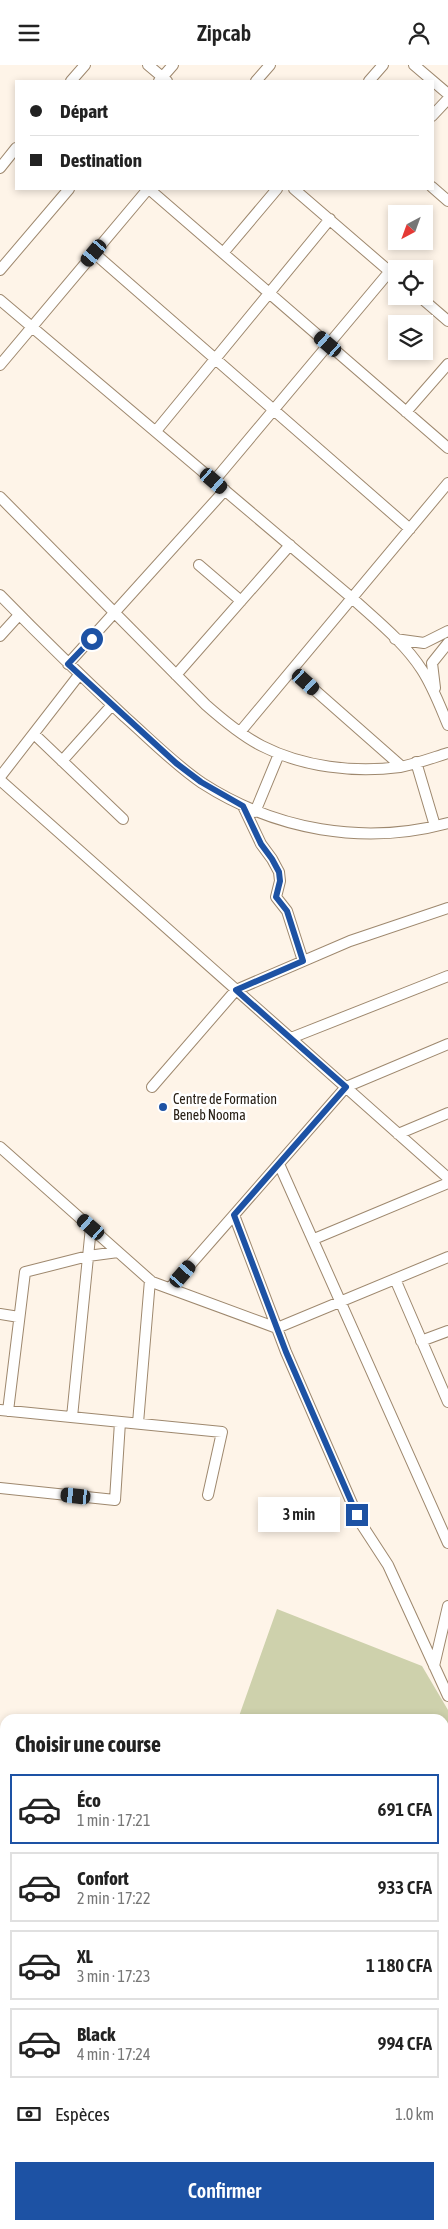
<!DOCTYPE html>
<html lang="fr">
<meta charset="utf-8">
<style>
body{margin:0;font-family:"Asap Condensed",sans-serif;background:#f2f2f2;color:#222;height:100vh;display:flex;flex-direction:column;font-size:19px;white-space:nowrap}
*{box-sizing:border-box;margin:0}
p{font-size:16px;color:#767676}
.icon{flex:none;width:28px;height:28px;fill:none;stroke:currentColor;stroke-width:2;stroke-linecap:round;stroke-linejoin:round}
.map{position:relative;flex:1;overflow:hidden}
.sheet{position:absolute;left:0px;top:1649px;width:449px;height:516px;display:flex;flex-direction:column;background:#fff;border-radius:15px 15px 0 0;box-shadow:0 2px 8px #0003}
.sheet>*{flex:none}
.guide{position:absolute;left:15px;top:15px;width:419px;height:110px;border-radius:0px;box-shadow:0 2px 8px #0003;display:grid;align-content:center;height:110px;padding:0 15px;background:#fff}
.needle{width:32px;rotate:221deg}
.tools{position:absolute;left:388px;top:140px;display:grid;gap:10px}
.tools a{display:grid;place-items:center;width:45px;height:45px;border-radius:0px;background:#fff;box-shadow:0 2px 8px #0003;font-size:25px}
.end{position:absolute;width:22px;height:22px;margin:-11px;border:6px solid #1d52a4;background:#fff;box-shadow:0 0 0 2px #fff}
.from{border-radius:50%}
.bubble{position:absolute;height:35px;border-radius:0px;background:#fff;box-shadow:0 2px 8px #0003;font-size:16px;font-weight:600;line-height:35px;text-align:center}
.car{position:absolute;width:15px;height:30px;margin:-15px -8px;border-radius:6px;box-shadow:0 0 4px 1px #0007;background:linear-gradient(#222 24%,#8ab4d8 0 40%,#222 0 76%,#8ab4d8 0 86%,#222 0)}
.guide b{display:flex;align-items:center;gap:18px;height:48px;font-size:19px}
.guide b+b{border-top:1px solid #e0e0e0}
.guide i{width:12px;height:12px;background:#222}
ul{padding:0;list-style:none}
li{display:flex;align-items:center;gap:15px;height:70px;margin:0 10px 8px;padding:0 5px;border:2px solid #e0e0e0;border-radius:0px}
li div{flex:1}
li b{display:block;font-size:19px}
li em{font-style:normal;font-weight:600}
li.current{border-color:#1d52a4}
li>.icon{width:45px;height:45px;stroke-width:1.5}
h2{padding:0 15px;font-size:22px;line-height:60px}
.pay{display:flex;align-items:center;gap:12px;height:55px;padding:0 15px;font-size:19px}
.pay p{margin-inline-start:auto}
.cta{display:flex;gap:10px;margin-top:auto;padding:10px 15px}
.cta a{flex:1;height:58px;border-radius:0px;background:#1d52a4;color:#fff;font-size:20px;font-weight:600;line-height:58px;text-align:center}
header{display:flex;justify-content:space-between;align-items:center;height:65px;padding:0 15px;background:#fff;font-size:22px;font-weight:600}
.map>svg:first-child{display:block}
.green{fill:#ced1ac}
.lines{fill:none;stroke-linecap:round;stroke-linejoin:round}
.minor-casing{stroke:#9e886e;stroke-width:12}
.minor{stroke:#fff;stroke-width:10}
.route{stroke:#1d52a4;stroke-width:6}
.poi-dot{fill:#1d52a4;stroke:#fff;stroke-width:2}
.labels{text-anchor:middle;stroke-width:5;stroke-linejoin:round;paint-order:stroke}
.poi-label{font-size:14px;fill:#292016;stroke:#fff;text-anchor:start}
</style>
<header><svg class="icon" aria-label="menu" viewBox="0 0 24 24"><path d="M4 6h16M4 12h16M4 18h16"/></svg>Zipcab<svg class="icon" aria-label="person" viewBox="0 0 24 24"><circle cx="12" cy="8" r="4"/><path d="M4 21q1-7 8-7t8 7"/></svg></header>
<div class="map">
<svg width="448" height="2164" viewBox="0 0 448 2164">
<rect width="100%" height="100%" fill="#fef4e8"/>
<!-- green -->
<path class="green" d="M277 1544 422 1601 448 1645V1785L446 1802 444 1801V1654H238Z"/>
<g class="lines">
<defs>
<path id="minor" d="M148 0 167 16
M414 0 448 29
M71 16 85 0
M159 16 173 0
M256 16 270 0
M369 16 383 0
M432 51 448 34
M0 103 16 83
M432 122 448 136
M149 124 448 383
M294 124 396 212
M94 188 410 464
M223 188 277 124
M0 205 69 124
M419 231 448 256
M0 235 352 533C376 555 404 577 422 605 433 622 440 641 448 660
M0 300 148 124
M406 347 448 299
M156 366 330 154
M214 416 390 206
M0 432 206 640C223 655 242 671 262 681 303 702 354 708 400 702 416 699 432 693 448 688
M199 500 241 536
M0 530C41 572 82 612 125 652 150 674 174 699 202 718 275 765 364 781 448 758
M0 571 19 550
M395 574 424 578 448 566
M68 599 225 425
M292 605 401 701
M176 610 290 480
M435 623 432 598 448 578
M240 667 448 418
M34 669 123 754
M62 696 112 640
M416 697 435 761
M0 712 79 610
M0 715 448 1113
M243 741 261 779 272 794 279 807 280 816 276 832 287 846 303 896
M255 747 279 689
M291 973 448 911
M152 1022 236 925 350 876 448 843
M398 1069 448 1048
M0 1082 152 1217 277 1263 448 1192
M279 1099 448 1478
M234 1150 286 1287 360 1457 388 1500 448 1631
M314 1174 448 1118
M395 1214 448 1337
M170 1223 346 1022 448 979
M0 1249 19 1252
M421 1276 448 1266
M0 1345 222 1367 208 1430
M8 1346 25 1207 88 1191 118 1187
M72 1352 91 1162
M138 1358 150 1215
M0 1423 115 1435 120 1357
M434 1601 448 1541
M444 1821 448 1820
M448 1961 445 2018 448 2088
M0 2119 5 2117
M389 2160 413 2164"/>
</defs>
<!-- minor casing -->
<use href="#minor" class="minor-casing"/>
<!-- minor -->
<use href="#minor" class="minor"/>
</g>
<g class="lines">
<!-- route -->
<path class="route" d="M92 574 68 599 176 698 201 717 243 741 261 779 272 794 279 807 280 816 276 832 287 846 303 896 236 925 346 1022 234 1150 286 1287 357 1450"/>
</g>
<!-- markers -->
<circle class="poi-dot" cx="163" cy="1042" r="5"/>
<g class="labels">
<!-- poi labels -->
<g class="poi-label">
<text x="173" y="1039">Centre de Formation<tspan x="173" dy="16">Beneb Nooma</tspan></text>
</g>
</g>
</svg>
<div class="tools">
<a><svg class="needle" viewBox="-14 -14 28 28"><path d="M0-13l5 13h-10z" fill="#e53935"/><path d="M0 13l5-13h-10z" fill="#767676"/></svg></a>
<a><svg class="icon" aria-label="locate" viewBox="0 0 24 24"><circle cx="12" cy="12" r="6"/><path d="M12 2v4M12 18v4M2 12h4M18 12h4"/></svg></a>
<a><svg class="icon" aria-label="layers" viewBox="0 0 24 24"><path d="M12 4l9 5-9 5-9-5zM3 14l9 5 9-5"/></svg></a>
</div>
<i class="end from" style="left:92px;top:574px"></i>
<i class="end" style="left:357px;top:1450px"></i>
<div class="bubble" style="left:258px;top:1432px;width:82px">3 min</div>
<i class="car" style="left:94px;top:188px;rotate:220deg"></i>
<i class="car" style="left:328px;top:279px;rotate:311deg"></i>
<i class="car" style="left:214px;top:416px;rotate:131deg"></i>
<i class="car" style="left:306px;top:617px;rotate:132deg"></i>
<i class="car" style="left:91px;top:1162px;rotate:311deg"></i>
<i class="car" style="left:183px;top:1209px;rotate:41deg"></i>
<i class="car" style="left:76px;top:1431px;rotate:276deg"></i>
<div class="guide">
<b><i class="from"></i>Départ</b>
<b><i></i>Destination</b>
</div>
<section class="sheet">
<h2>Choisir une course</h2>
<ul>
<li class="current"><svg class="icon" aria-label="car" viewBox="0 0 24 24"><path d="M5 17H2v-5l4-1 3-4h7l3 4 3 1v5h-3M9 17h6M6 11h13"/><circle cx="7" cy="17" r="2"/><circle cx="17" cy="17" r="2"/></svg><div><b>Éco</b><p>1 min · 17:21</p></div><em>691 CFA</em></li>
<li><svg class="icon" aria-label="car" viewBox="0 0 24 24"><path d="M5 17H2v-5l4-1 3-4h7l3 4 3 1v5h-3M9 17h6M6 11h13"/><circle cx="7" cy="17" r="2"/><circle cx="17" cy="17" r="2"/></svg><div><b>Confort</b><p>2 min · 17:22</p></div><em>933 CFA</em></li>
<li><svg class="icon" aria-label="car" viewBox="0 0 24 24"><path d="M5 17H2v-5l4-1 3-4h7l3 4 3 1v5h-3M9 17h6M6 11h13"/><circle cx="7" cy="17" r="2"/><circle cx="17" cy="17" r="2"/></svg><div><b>XL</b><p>3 min · 17:23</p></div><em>1 180 CFA</em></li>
<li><svg class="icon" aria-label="car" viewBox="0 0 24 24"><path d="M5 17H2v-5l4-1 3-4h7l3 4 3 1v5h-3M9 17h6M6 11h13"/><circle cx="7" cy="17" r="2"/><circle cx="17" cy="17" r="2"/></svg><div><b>Black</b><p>4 min · 17:24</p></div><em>994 CFA</em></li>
</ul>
<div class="pay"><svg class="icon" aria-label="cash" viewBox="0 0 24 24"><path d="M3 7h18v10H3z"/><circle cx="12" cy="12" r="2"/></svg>Espèces<p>1.0 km</p></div>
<div class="cta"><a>Confirmer</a></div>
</section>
</div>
